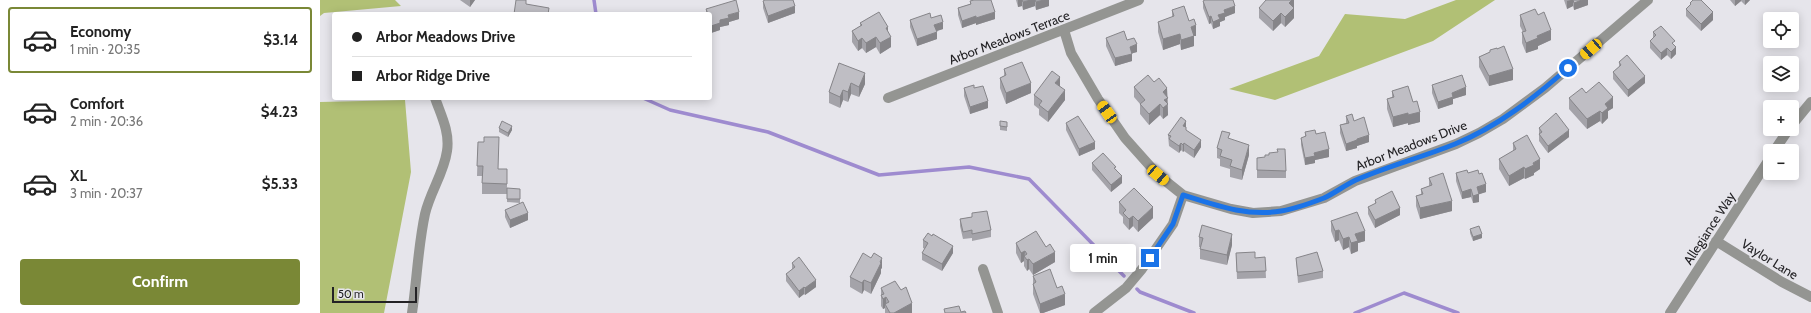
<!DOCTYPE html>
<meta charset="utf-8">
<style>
body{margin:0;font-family:Cabin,sans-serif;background:#f2f2f2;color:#222;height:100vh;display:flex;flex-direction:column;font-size:15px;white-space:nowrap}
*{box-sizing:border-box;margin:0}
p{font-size:13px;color:#767676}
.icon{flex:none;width:22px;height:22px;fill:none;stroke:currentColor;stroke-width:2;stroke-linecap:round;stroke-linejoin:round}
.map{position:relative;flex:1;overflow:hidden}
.sheet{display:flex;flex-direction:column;background:#fff;width:320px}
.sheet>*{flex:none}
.guide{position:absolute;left:12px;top:12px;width:380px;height:88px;border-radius:4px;box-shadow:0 2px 10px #0003;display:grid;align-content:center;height:88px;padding:0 20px;background:#fff}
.tools{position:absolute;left:1443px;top:12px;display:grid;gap:8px}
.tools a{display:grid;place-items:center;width:36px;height:36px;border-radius:4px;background:#fff;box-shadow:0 2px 10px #0003;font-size:20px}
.scale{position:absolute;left:12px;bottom:10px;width:85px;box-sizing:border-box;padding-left:4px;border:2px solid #232225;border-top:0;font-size:11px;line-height:14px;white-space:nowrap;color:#232225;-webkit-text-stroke:3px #e6e5eb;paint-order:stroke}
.end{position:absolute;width:18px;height:18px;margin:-9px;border:5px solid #1a73e8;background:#fff;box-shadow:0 0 0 2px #fff}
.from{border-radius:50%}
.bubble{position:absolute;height:28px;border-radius:4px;background:#fff;box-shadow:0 2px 10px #0003;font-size:13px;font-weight:700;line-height:28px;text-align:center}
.car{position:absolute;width:12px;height:24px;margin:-12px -6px;border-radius:5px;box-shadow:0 0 3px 1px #0007;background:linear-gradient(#f5c518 24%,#345 0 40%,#f5c518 0 76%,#345 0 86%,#f5c518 0)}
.guide b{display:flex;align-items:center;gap:14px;height:38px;font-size:15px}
.guide b+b{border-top:1px solid #e0e0e0}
.guide i{width:10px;height:10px;background:#222}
ul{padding:7px 0 0;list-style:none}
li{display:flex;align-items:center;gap:12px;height:66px;margin:0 8px 6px;padding:0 12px;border:2px solid transparent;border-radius:4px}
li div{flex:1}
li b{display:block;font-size:15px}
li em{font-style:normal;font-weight:700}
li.selected{border-color:#7a8836}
li>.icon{width:36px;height:36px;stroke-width:1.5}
.button{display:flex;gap:8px;margin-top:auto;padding:8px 20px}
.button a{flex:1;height:46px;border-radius:4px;background:#7a8836;color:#fff;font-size:16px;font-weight:700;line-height:46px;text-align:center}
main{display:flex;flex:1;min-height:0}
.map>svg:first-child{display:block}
.forest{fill:#b1c075}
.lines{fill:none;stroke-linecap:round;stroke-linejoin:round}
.stream{stroke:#9e8bcf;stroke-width:3.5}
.minor{stroke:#949592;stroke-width:10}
.wall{fill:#a4a3a9}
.shaded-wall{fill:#868589}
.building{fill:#bfbec4;stroke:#868589}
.route{stroke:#1a73e8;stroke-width:5}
.labels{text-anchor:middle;stroke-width:3.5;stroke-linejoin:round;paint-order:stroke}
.street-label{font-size:13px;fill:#232225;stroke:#e6e5eb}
</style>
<main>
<section class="sheet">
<ul>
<li class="selected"><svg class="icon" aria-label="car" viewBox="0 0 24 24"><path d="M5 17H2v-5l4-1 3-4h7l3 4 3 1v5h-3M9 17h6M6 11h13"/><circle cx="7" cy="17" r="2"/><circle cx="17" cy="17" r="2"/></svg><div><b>Economy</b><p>1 min · 20:35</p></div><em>$3.14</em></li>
<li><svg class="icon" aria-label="car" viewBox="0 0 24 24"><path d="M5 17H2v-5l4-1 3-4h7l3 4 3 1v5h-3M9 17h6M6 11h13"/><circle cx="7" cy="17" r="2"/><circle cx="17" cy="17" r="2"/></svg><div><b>Comfort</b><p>2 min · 20:36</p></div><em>$4.23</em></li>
<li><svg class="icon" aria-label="car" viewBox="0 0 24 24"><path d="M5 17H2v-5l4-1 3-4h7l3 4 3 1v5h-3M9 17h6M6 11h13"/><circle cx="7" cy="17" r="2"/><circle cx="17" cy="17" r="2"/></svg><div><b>XL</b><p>3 min · 20:37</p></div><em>$5.33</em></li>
</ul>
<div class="button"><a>Confirm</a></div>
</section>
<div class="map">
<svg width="1491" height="313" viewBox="0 0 1491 313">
<rect width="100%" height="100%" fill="#e6e5eb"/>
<!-- forest -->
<path class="forest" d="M0 0H75L81 6 4 13 0 16Z
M1136 0H1175L1113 41 955 100 909 89 999 56 1025 14 1085 19Z
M85 100 91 172 64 313H0V102Z"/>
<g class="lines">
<!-- stream -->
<path class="stream" d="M274 0 276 14
M323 98 350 110 448 132 559 175 649 167 709 179 804 276
M817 289 820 292 874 313
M1035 313 1084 293 1138 313"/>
<!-- minor -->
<path class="minor" d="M744 30 751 53 778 99 805 138 838 175 863 195 911 209 933 213 961 211 1004 198 1035 181 1136 144 1159 133 1183 119 1225 88 1328 0
M568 98 819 0
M1472 125 1491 102
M1454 151 1469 129
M1396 241 1462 282 1491 297
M663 269 678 313
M92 313C97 280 98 246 105 214 110 192 124 173 127 151 130 132 121 115 115 98
M774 313 806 288 822 269 853 224 863 195
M1350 313 1450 158"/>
</g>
<!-- wall -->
<path class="wall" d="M140 0H155L150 7Z
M696 0H729V6L716 10 715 6 703 10 702 6 698 7Z
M974 0V18L965 27 961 23 953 31 939 18V8Z
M1244 0H1268V5L1254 10 1253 6 1247 9Z
M1410 0H1430L1425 5 1421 1 1415 6Z
M443 1 475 13 448 23 443 8Z
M650 1 675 19 656 25V23L642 28 638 15V8L650 4Z
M883 1 915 13 905 17V20L900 22V26L893 29 891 23 889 24 883 8Z
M1370 3 1393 20 1381 31 1366 16V9L1370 6Z
M386 9 419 19 409 22V25L400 27V30L391 33 390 29V14H386Z
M852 10 869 21 876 36H874V46L861 50 860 44 843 50 838 32V22L852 17Z
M1200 15H1218L1231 40 1218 46V49L1206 53 1202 43V32H1203L1200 26Z
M611 18 623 29 616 31 617 39 597 46 590 27V20Z
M540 23 568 33 571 47 560 54 556 47 546 53 542 48 538 51 532 42V31L540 26Z
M1333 32 1355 46 1356 54 1351 59 1347 55 1341 60 1330 48V41L1333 38Z
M786 38 807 40 817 52 812 53V61L795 66 786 46Z
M1170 50 1193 80 1169 86 1159 67V57L1170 52Z
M1299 62 1325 83 1308 97 1293 79V72L1299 67Z
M519 63 545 84 539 97 531 94 528 102 523 100 520 108 509 103V92Z
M684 69 711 93 686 104 680 88V78L684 76Z
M834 82 847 88 848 115 843 119 840 115 829 125 820 114V104L814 97V87Z
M1112 85 1146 95 1133 99V104L1118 109 1112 93Z
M740 86 745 100 728 122 719 115V109L714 105V95Z
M644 88H654L668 108 650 114 644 96Z
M1072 91 1093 102 1100 122 1088 125V123L1073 127 1067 109V99L1072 97Z
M1266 93 1293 108 1288 111V118L1282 124 1280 121 1267 129 1249 109V98Z
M1026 116 1034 121 1049 142 1037 146V148L1026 151 1020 133V125L1026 123Z
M680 121 687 126V131L680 130Z
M866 121V130L881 147 874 158 864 151 863 152 861 150 859 153 849 146 848 135Z
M746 123 775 149 759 156 746 130Z
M179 128 192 130 188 137 179 132Z
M1219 128 1249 137 1228 153 1219 141Z
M985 132 996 134 1009 157 995 160V163L985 165 981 145V138L985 137Z
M910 139 929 155 922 180 910 177V169L900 166V159L897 158V148Z
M158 142 178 169H187V192L200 189V203L187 202V194H162V176H157Z
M1193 143 1220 169 1214 173V175L1205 179 1204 178 1189 186 1179 169V159L1193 151Z
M937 158 966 171V178H937Z
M772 163 796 169 802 183 791 192 772 170Z
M1136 173H1148L1166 192 1159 194V202L1153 203 1151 197 1142 199 1136 181Z
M1109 178 1132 211 1100 219 1096 206V196L1101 194V189L1109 186Z
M1055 200 1080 215 1055 228 1048 214V207L1055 204Z
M799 202 833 218 818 232 813 226 809 230 803 223V217L799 213Z
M185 210 208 220 190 228 185 217Z
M652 213 671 230V237L652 241V238L643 239 640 226V219L652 217Z
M1011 221 1045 241 1038 243V251L1031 254 1029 247 1023 250 1019 240 1015 242 1011 231Z
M1150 229 1162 238 1153 241 1150 233Z
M879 237 912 245 907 265 880 259V247H879Z
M603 240 633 253 622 271 602 260V253L605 249 603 248Z
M696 243 735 262 713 275 709 269 707 271 704 266V261L701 263 696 253Z
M916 253 935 258 945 257 946 278 917 279Z
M976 258 1003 271V278L978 283Z
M472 263 496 287 485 295 484 294 479 298 466 281V274L472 270Z
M562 268 561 269V273L551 294 544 290 542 294 530 287V277Z
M713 276 737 288 745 305 723 313H720L713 294Z
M561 288 592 313H565V308L563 309 561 306Z"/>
<!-- shaded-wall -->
<path class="shaded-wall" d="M150 0H155L150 7Z
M698 0H702V6L698 7Z
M711 0H715V6L703 10V2Z
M724 0H729V6L716 10V2Z
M972 0H974V18L965 27V17L969 3Z
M1251 0H1253V6L1247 9V1Z
M1262 0H1268V5L1254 10V3Z
M1415 0H1421V1L1415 6Z
M1425 0H1430L1425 5Z
M475 6V13L448 23V16Z
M915 6V13L905 17V20L900 22V26L893 29V22L898 15 904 10Z
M419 12V19L409 22V25L400 27V30L391 33V26L408 15Z
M675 12V19L656 25V18Z
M1393 12V20L1381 31V24Z
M961 13V23L953 31V21Z
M656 16V23L642 28V21Z
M891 16V23L889 24V17Z
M623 22V29L614 32V25Z
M876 25V36H874V46L861 50V40L871 27Z
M568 27V37L566 28Z
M1231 30V40L1218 46V49L1206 53V43L1217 36Z
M617 32V39L597 46V39Z
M860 34V44L843 50V39Z
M556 37V47L546 53V43Z
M571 37V47L560 54V43Z
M542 38V48L538 51V41Z
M817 44V52L810 54V47Z
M1356 47V54L1351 59V52Z
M1347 48V55L1341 60V53Z
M812 54V61L795 66V58Z
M1193 69V80L1169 86V76Z
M545 73V84L539 97V87Z
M1325 76V83L1308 97V90Z
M740 77V87L735 83Z
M531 83V94L528 102V92Z
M711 83V93L686 104V93Z
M1146 87V95L1133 99V104L1118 109V102L1132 93Z
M847 88 848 115 843 119V92Z
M523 90V100L520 108V97Z
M745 90V100L728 122V112Z
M1293 97V108L1288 111V118L1282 124V113L1285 104Z
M668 101V108L650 114V107Z
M840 104V115L829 125V114Z
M1280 111V121L1267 129V119Z
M1100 112V122L1088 125V115Z
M1088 113V123L1073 127V117Z
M866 121V128L863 126Z
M192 126V130L188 137V133Z
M1249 130V137L1228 153V146Z
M1049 135V142L1037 146V148L1026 151V144L1037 139Z
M881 140V147L874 158V150Z
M775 142V149L759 156V149Z
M861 143V150L859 153V146Z
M864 143V151L863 152V145Z
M929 145V155L922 180V170Z
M1009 149V157L995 160V163L985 165V158L994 153Z
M1220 159V169L1214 173V175L1205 179V169L1213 163Z
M1204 167V178L1189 186V176Z
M802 176V183L791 192V185Z
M1166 184V192L1157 195V187Z
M1151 189V197L1142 199V192Z
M1159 194V202L1153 203V196Z
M1132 201V211L1100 219V208Z
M833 207V218L818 232V221Z
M1080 208V215L1055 228V220Z
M208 213V220L190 228V220Z
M813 216V226L809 230V219Z
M1019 230V240L1015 242V231Z
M1045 231V241L1038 243V251L1031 254V243L1035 234Z
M912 234V245L907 265V255Z
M1162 234V238L1153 241V237Z
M1029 237V247L1023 250V239Z
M633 246V253L622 271V264Z
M705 251 704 261 701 263V253Z
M735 252V262L713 275V264Z
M562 258V268L561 269V273L551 294V283Z
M709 259V269L707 271V260Z
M496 280V287L485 295V288Z
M544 280V290L542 294V283Z
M484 287V294L479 298V291Z
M745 294V305L723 313H720V304Z
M566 297V305L565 304V308L563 309V299Z
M592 303V313H574Z"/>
<!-- building -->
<path class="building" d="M196 0H206V4L229 8 228 14H194Z
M416 0 419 12 408 15 409 18 400 20V23L391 26 390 22V14H388L386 9Z
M445 0H473L475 6 448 16 443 1Z
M654 0H671L675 12 656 18V16L642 21 638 8 651 4 650 1Z
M702 0H711L703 2Z
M715 0H724L716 2Z
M885 0H913L915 6 904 10 905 13 898 15 900 19 893 22 891 16 889 17 883 1Z
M946 0H972L969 3 974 8 965 17 961 13 953 21 939 8Z
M1253 0H1262L1254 3Z
M1373 0H1381L1393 12 1381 24 1366 9 1371 4 1370 3Z
M864 6 869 21 874 19 876 25 871 27 874 36 861 40 860 34 843 39 838 22 854 16 852 10Z
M1215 9 1218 15 1224 12 1231 30 1217 36 1218 38 1206 43 1202 32 1206 31 1200 15Z
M559 12 568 27 566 28 571 37 560 43 556 37 546 43 542 38 538 41 532 31 542 25 540 23Z
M610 13 611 18 621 15 623 22 614 25 617 32 597 39 590 20Z
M1341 26 1355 41 1352 43 1356 47 1351 52 1347 48 1341 53 1330 41 1336 35 1333 32Z
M804 31 807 40 814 38 817 44 810 47 812 54 795 58 786 38Z
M1184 46 1193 69 1169 76 1159 57 1170 52V50L1177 48V49Z
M1307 55 1325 76 1308 90 1293 72 1301 65 1299 62Z
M702 62 711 83 686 93 680 78 686 75 684 69Z
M519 63 545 73 539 87 531 83 528 92 523 90 520 97 509 92Z
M732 71 740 77 735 83 745 90 728 112 719 105 722 101 714 95Z
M828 75 834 82 839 78 847 88 843 92 848 98 844 100 848 104 843 108 840 104 829 114 820 104 825 100 814 87Z
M1142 75 1146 87 1132 93 1133 97 1118 102 1112 85Z
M1279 82 1293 97 1285 104 1288 108 1282 113 1280 111 1267 119 1249 98 1262 88 1266 93Z
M654 85V88L663 86 668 101 650 107 644 88Z
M1088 86 1093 102 1097 101 1100 112 1088 115V113L1073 117 1067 99 1074 97 1072 91Z
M1236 113 1249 130 1228 146 1219 134 1222 132 1219 128Z
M1032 114 1034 121 1044 117 1049 135 1037 139V140L1026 144 1020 125 1029 123 1026 116Z
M758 116 775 142 759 149 746 123Z
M861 117 866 121 863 126 866 127V130L881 140 874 150 864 143 863 145 861 143 859 146 849 139 851 136 848 135Z
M182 121 192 126 188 133 179 128Z
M680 121 687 122V127L680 126Z
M995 130 996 134 1005 132 1009 149 994 153 995 156 985 158 981 138 986 136 985 132Z
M902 131 910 133 908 138 929 145 922 170 910 166 912 160 900 156 902 150 897 148Z
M1207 135 1220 159 1213 163 1214 165 1205 169 1204 167 1189 176 1179 159 1196 149 1193 143Z
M164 137H179L178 169H187V184L162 183 163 166H157L158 142H164Z
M957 149H965L966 171 937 170V158L945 157V155H949V153L958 152Z
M783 153 796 167 794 168 802 176 791 185 772 163Z
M1147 170 1148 173 1158 170 1159 174 1162 173 1166 184 1157 187 1159 194 1153 196 1151 189 1142 192 1136 173Z
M1123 173 1132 201 1100 208 1096 196 1103 194 1101 189 1112 185 1109 178Z
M187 188 200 189V199H187Z
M814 188 833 207 818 221 813 216 809 219 803 213 806 210 799 202Z
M1072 191 1080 208 1055 220 1048 207 1056 203 1055 200Z
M203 202 208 213 190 220 185 210Z
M667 211 671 230 652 234V230L643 232 640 219 652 217V213Z
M1037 212 1045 231 1035 234 1038 241 1031 243 1029 237 1023 239 1019 230 1015 231 1011 221Z
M882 225 912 234 907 255 880 249 883 238 879 237Z
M1159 226 1162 234 1153 237 1150 229Z
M716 231 726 247 730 244 735 252 713 264 709 259 707 260 704 256 707 254 705 251 701 253 696 243Z
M608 233 612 236 613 234 633 246 622 264 602 253 608 243 603 240Z
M935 252V258L945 257 946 271 917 272 916 253Z
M997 252 1003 271 978 276 976 258Z
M543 253 551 258 554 253 562 258 560 262 561 263 551 283 544 280 542 283 530 277Z
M479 257 496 280 485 288 484 287 479 291 466 274 475 267 472 263Z
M730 269 737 288 742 286 745 294 720 304 713 284 716 282 713 276Z
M575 281 581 290 586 287 592 303 574 313H570L565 304 569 302 566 297 563 299 561 295 564 294 561 288Z
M639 306 641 312 645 311 646 313H625L624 309Z"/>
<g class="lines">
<!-- route -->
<path class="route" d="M830 258 853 224 863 195C895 205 927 217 961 211 975 209 991 203 1004 198 1015 193 1025 185 1036 180 1068 166 1103 157 1135 144 1177 127 1214 98 1248 68"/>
</g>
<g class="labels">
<!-- street labels -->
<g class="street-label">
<text transform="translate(689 37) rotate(-21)" y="5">Arbor Meadows Terrace</text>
<text transform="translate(1091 145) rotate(-21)" y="5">Arbor Meadows Drive</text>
<text transform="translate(1389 228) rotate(-57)" y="5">Allegiance Way</text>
<text transform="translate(1450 259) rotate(32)" y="5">Vaylor Lane</text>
</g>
</g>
</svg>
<div class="tools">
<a><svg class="icon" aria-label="locate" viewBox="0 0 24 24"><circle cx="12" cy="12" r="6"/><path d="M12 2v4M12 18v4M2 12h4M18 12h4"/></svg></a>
<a><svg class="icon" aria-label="layers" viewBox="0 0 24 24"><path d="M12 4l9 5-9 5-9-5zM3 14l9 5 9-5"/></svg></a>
<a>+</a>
<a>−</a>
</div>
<div class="scale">50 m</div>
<i class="end from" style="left:1248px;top:68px"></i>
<i class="end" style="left:830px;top:258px"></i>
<div class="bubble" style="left:750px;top:244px;width:66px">1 min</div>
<i class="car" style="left:1271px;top:49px;rotate:229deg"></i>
<i class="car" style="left:787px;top:112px;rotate:325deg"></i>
<i class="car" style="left:838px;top:175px;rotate:130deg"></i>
<div class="guide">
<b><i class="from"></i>Arbor Meadows Drive</b>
<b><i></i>Arbor Ridge Drive</b>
</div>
</div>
</main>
